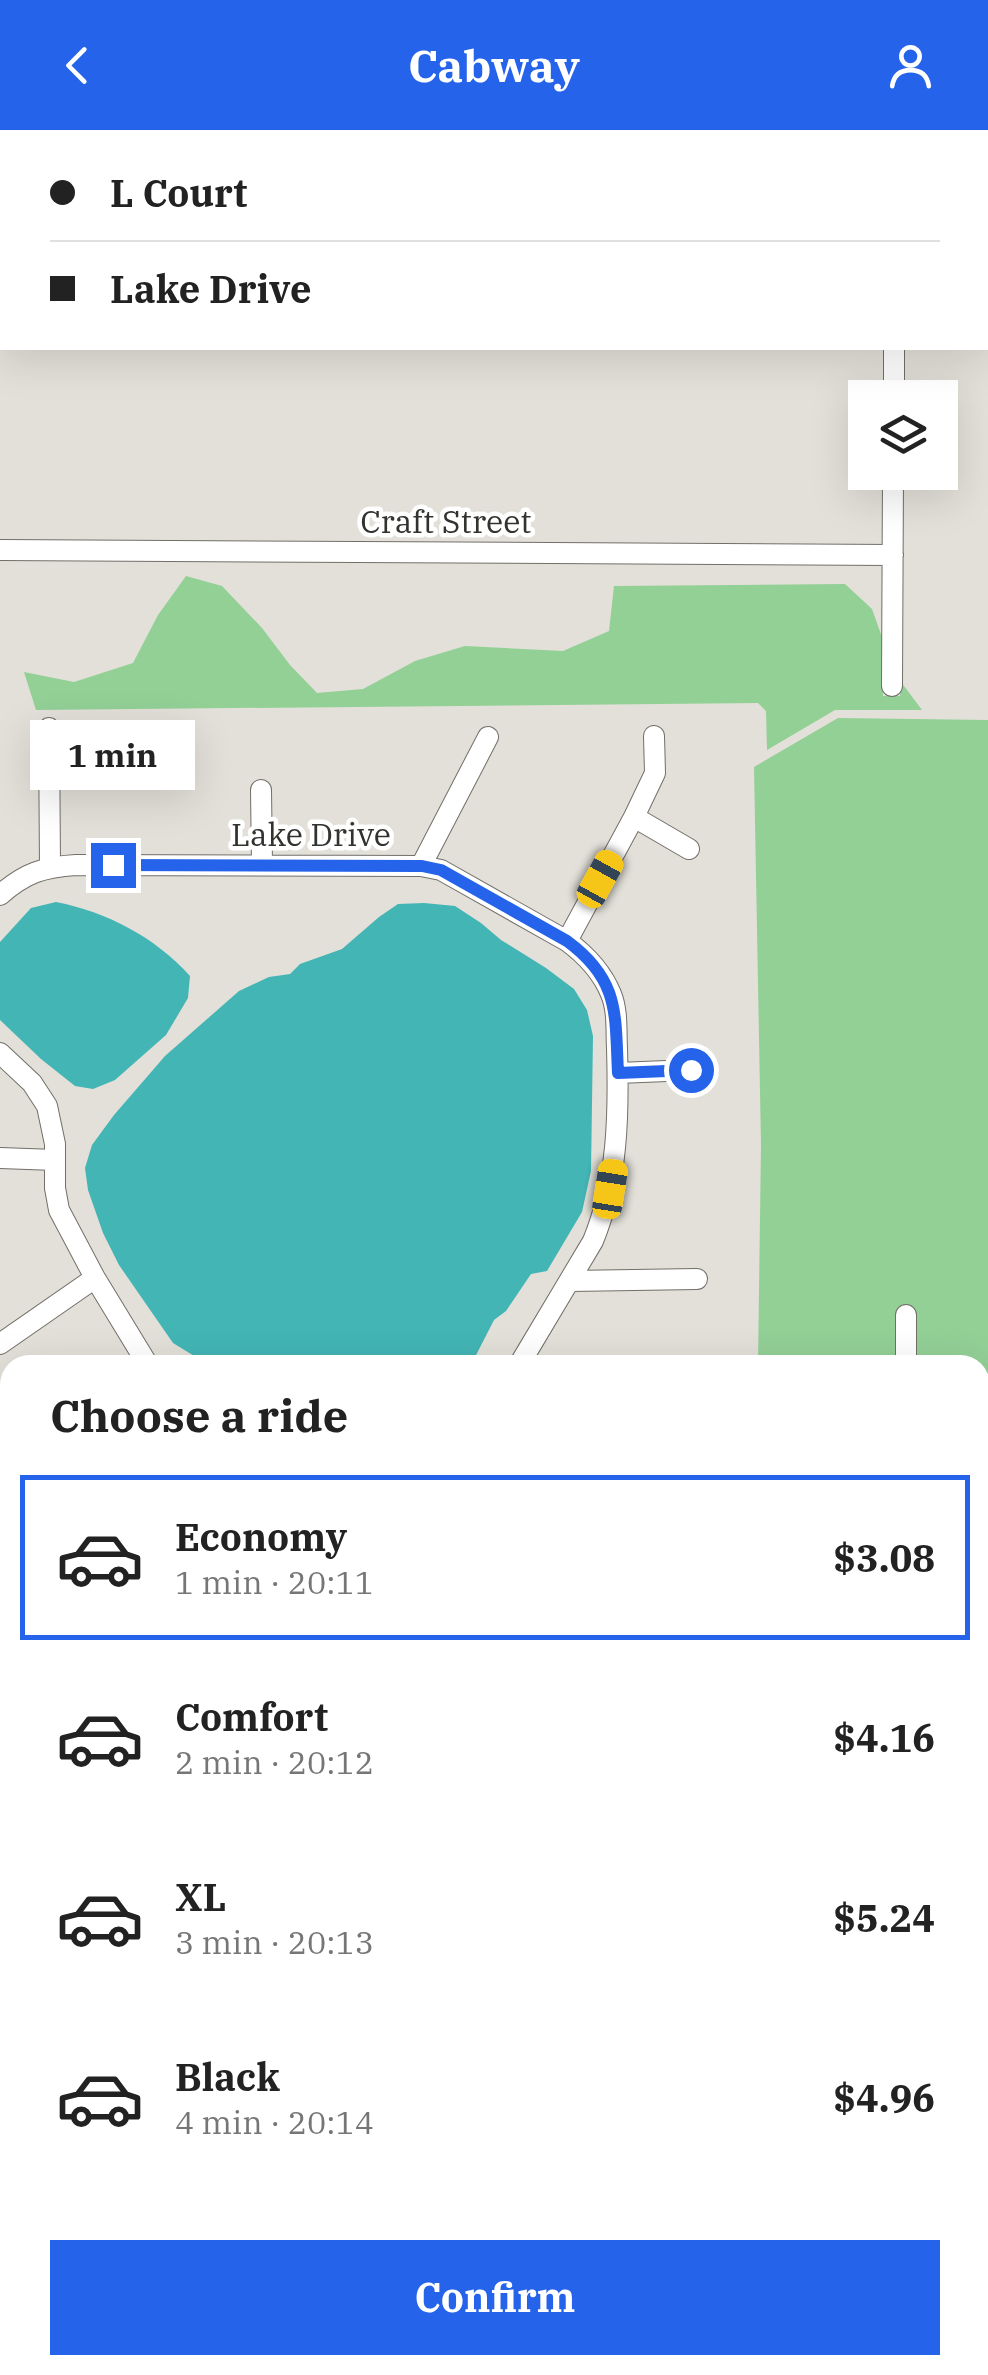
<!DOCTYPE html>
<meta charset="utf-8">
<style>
body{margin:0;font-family:"IBM Plex Serif",serif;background:#f6f6f6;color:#222;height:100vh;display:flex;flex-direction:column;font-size:38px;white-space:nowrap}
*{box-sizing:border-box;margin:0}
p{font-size:32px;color:#767676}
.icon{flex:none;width:55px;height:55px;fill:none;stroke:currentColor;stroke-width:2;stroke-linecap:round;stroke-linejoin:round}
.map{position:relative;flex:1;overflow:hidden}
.sheet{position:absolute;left:0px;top:1225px;width:990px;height:1020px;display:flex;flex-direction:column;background:#fff;border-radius:30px 30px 0 0;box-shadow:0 10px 40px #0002}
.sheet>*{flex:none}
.banner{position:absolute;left:0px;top:0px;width:990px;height:220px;box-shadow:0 10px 40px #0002;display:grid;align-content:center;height:220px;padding:0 50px;background:#fff}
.controls{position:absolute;left:848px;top:250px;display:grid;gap:20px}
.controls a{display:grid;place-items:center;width:110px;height:110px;border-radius:0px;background:#fff;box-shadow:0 10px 40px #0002;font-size:50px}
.end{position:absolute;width:45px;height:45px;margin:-22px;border:12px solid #2563eb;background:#fff;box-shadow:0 0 0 5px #fff}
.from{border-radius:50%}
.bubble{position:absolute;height:70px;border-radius:0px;background:#fff;box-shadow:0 10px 40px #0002;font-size:32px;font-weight:700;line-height:70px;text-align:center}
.car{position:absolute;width:30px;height:60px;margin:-30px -15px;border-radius:12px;box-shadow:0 0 8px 2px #0007;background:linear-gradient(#f5c518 24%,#345 0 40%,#f5c518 0 76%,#345 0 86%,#f5c518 0)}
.banner b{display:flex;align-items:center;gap:35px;height:95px;font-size:38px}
.banner b+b{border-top:2px solid #e0e0e0}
.banner i{width:25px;height:25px;background:#222}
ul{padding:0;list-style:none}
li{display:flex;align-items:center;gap:30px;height:165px;margin:0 20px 15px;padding:0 30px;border:5px solid transparent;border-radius:0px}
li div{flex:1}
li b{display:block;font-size:38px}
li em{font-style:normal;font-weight:700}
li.current{border-color:#2563eb}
li>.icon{width:90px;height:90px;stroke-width:1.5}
h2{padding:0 50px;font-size:45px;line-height:120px}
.primary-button{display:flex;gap:20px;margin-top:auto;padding:20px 50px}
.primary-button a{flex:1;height:115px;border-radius:0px;background:#2563eb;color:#fff;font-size:40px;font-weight:700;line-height:115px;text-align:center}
header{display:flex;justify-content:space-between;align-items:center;height:130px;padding:0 50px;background:#2563eb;color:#fff;font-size:45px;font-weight:700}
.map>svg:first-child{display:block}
.industrial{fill:#e1d0e1}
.green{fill:#92d096}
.water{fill:#43b5b5}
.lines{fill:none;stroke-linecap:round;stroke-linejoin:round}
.service-casing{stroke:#716f68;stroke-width:12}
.minor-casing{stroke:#716f68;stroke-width:22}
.primary-casing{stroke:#716f68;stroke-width:35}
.service{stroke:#fff;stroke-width:10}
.minor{stroke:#fff;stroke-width:20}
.primary{stroke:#fff;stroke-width:32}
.route{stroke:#2563eb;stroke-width:12}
.labels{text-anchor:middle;stroke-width:9;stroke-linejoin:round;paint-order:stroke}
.street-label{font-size:32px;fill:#32322f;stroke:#fff}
</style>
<header><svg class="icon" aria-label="back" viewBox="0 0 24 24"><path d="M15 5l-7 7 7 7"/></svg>Cabway<svg class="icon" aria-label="person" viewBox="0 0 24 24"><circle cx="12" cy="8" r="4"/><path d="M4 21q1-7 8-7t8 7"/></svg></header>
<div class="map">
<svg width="988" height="2245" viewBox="0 0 988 2245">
<rect width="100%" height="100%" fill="#e2e0d8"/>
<!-- industrial -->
<path class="industrial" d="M193 2235H407L403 2245H205Z"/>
<!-- green -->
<path class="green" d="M186 446 222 456 262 498 290 535 317 563 363 559 415 531 465 516 563 521 609 501 614 456 845 454 872 479 883 510V566H900L901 552 922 580H835L767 620 766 581 758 573 36 580 24 542 74 552 133 533 158 485Z
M838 588 988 590V1418L980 1419V1235H758L761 1015 754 637Z
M10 1814V2058L0 2049V1826Z
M0 2158 10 2166V2235H91L103 2245H0Z"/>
<!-- water -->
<path class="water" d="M56 772C107 782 155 807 190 846L188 868 166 905 115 950 93 959 75 956 41 929 0 890V812L31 778Z
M424 773 455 776 481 793 501 810 546 838 574 859 587 880 593 906 591 1041 582 1082 547 1141 531 1144 506 1181 494 1190 471 1235H209L173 1213 119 1135 103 1103 88 1060 85 1038 92 1015 114 985 165 926 239 861 269 847 290 844 300 834 342 819 379 787 398 774Z"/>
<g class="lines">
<defs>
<path id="service" d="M560 2235 574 2245
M364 2245 368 2235
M429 2245 435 2235"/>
<path id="minor" d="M895 2V0
M0 196H2
M894 268V218
M0 420 893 425
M892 556 893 342
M49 598 50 737
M261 660 262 735
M634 687 689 719
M421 736 488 607
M0 765C25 743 43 737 76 735L421 736 441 740 567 811C586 825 602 842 611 864 618 881 616 901 617 918 619 984 618 1050 593 1111L519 1235
M567 811 634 687 655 643 654 606
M0 923 32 953 47 976 55 1014V1058L59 1080 95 1148 148 1235
M618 943 691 940
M0 1028 55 1030
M570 1151 697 1149
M0 1214 95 1148
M906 1235V1185
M0 1523H10
M980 1654H988
M0 1659H10
M980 1925H988
M980 2183 988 2184"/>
<path id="primary" d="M0 2119 10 2127
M138 2235 150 2245"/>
</defs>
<!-- service casing -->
<use href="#service" class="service-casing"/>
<!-- minor casing -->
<use href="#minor" class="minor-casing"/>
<!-- primary casing -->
<use href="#primary" class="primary-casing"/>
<!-- service -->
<use href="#service" class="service"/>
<!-- minor -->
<use href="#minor" class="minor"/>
<!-- primary -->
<use href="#primary" class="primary"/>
</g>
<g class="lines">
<!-- route -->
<path class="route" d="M113 735 422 736 441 740 567 811C620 850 615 884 618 943L691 940"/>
</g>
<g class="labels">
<!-- street labels -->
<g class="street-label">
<text x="446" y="403">Craft Street</text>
<text x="311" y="716">Lake Drive</text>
</g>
</g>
</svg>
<div class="controls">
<a><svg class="icon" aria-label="layers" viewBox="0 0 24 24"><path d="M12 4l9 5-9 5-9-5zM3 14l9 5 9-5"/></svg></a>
</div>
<i class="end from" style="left:691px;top:940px"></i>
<i class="end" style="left:113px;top:735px"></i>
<div class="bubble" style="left:30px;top:590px;width:165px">1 min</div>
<i class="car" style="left:600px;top:749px;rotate:29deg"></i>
<i class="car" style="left:610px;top:1059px;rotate:9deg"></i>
<div class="banner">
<b><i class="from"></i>L Court</b>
<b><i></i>Lake Drive</b>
</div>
<section class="sheet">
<h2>Choose a ride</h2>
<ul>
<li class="current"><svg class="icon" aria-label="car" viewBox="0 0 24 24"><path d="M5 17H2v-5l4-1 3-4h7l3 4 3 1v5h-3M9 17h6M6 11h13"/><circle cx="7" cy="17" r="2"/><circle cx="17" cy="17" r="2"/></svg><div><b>Economy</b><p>1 min · 20:11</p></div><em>$3.08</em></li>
<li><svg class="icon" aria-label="car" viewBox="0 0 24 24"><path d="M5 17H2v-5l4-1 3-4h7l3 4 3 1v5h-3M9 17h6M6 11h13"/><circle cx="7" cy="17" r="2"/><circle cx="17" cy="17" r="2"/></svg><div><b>Comfort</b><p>2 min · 20:12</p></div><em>$4.16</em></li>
<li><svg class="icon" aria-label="car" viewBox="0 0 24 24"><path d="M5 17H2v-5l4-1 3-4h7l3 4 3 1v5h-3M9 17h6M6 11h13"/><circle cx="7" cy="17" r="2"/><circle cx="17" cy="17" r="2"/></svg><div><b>XL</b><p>3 min · 20:13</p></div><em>$5.24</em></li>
<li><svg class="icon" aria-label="car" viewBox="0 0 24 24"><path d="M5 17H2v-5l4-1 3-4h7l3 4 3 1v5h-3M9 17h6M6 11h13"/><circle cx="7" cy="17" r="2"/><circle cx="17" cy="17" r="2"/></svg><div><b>Black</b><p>4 min · 20:14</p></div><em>$4.96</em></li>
</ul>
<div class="primary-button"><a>Confirm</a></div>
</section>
</div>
